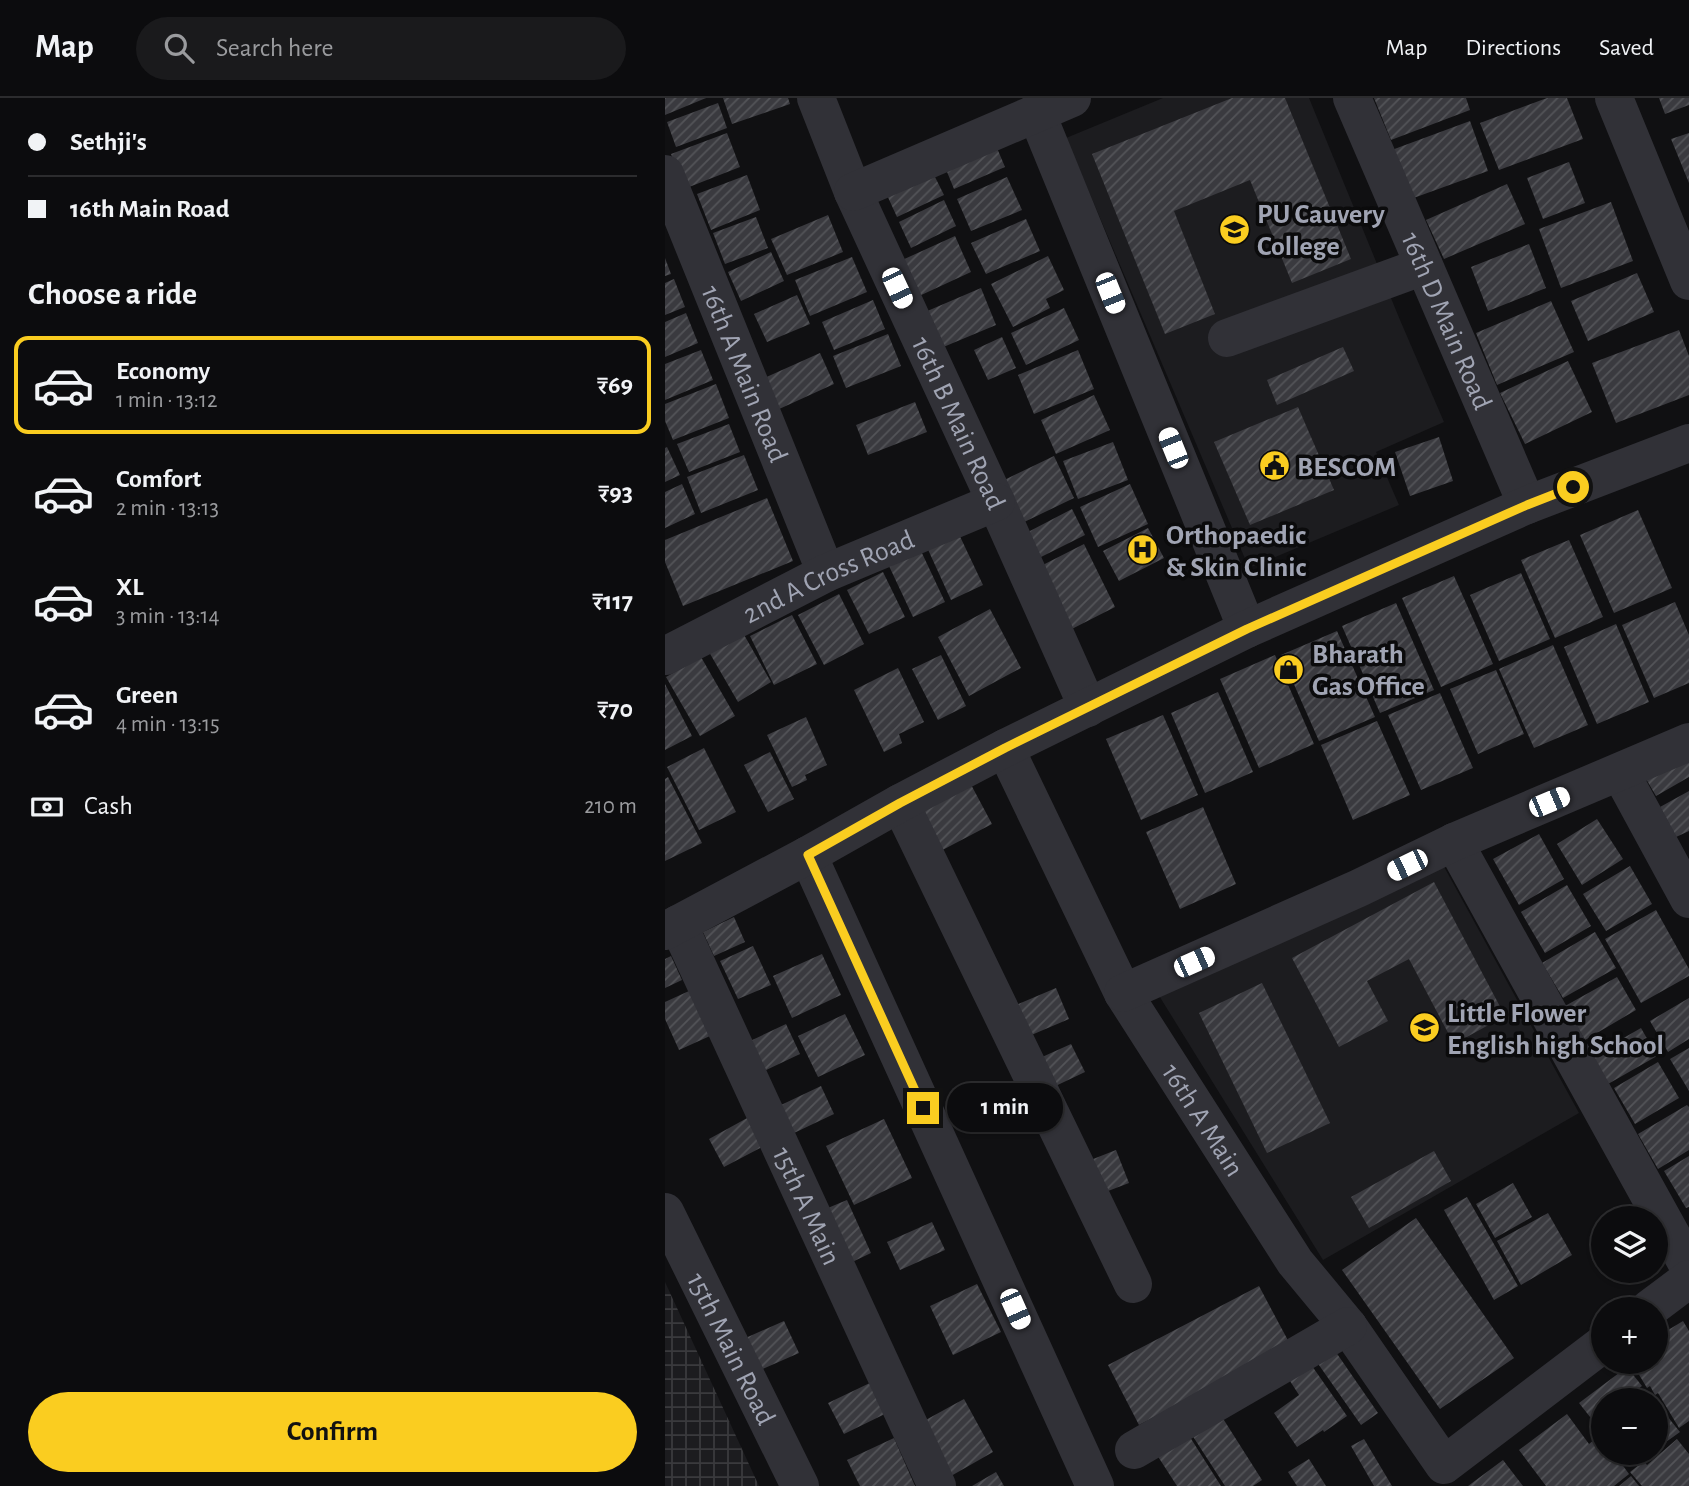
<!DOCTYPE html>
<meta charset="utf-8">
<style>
body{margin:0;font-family:"Alegreya Sans",sans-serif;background:#1a1a1c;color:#f1f3f6;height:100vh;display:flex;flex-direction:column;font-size:26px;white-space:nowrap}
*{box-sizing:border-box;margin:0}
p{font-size:23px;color:#9a9b9e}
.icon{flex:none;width:38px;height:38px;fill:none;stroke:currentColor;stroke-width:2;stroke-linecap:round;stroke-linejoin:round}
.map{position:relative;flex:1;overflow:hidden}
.panel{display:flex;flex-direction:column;background:#0c0c0e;width:665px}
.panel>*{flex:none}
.guide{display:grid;align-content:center;height:154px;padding:0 28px;background:#0c0c0e}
.buttons{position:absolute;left:926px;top:1108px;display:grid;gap:14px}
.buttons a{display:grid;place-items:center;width:77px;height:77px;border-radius:50%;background:#0c0c0e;box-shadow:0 2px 5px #0004,0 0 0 2px #2c2c2e;font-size:35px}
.end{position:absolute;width:32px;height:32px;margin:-16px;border:9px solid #facd20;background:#111;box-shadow:0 0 0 4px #111}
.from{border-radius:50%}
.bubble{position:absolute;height:49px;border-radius:24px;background:#0c0c0e;box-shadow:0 2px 5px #0004,0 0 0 2px #2c2c2e;font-size:23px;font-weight:700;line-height:49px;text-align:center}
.car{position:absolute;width:21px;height:42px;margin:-21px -10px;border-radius:9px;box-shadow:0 0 5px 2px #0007;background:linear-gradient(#fff 24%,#345 0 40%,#fff 0 76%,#345 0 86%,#fff 0)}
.guide b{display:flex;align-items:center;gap:24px;height:66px;font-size:26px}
.guide b+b{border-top:2px solid #2c2c2e}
.guide i{width:18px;height:18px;background:#f1f3f6}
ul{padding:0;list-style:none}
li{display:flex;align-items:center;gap:21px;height:98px;margin:0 14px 10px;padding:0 14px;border:4px solid transparent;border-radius:14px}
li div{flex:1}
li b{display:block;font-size:26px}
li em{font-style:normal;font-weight:700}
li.selected{border-color:#facd20}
li>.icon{width:63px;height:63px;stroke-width:1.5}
h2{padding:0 28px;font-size:32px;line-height:84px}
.pay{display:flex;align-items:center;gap:18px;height:77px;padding:0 28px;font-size:26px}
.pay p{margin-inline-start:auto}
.button{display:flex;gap:14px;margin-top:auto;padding:14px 28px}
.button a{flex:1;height:80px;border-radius:42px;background:#facd20;color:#111;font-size:28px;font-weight:700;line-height:80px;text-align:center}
header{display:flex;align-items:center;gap:42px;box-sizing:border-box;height:98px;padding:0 35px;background:#0c0c0e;border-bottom:2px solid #2c2c2e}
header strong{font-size:33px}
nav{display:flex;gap:38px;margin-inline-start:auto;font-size:24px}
.search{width:490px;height:63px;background:#1a1a1c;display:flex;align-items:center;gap:18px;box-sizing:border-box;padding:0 24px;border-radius:38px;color:#9a9b9e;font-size:26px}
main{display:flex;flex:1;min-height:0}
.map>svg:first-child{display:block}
.built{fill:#1c1c1f}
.industrial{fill:url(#industrial-grid)}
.building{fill:url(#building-hatch)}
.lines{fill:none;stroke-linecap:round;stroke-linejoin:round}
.minor{stroke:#313137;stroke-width:38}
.route{stroke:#facd20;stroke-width:9}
.labels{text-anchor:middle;stroke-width:7;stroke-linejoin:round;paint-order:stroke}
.poi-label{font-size:28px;font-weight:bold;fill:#a0a4b3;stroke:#0b0b0c;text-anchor:start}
.street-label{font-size:28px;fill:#a0a4b3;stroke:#0b0b0c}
</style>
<header>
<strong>Map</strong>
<div class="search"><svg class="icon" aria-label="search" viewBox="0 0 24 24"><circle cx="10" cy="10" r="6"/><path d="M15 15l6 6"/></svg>Search here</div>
<nav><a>Map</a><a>Directions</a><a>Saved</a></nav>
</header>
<main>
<section class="panel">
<div class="guide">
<b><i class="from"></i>Sethji's</b>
<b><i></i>16th Main Road</b>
</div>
<h2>Choose a ride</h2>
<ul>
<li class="selected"><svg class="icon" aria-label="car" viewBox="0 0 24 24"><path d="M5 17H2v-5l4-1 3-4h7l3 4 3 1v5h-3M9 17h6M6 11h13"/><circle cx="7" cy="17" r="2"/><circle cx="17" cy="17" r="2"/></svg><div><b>Economy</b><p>1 min · 13:12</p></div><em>₹69</em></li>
<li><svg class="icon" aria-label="car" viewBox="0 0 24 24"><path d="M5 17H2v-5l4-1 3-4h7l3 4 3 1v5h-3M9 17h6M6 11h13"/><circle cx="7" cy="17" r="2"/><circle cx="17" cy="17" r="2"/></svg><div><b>Comfort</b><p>2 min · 13:13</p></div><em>₹93</em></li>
<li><svg class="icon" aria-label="car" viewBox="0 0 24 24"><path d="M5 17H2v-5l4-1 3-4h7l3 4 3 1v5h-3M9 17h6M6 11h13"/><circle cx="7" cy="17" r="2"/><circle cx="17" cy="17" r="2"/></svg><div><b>XL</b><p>3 min · 13:14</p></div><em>₹117</em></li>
<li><svg class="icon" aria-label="car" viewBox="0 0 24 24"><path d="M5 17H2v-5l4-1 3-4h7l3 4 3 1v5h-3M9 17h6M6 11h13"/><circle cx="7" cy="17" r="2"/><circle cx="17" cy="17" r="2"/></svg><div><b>Green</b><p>4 min · 13:15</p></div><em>₹70</em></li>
</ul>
<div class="pay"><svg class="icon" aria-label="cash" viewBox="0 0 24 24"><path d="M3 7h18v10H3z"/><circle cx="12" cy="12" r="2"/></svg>Cash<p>210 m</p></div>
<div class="button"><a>Confirm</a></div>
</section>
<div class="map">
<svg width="1024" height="1388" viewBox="0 0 1024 1388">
<defs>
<pattern id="industrial-grid" width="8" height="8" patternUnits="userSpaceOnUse" patternTransform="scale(1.75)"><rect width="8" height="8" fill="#1c1c1f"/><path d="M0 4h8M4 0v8" fill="none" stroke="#3a3a3d"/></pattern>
<pattern id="building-hatch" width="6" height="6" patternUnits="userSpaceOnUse" patternTransform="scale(1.75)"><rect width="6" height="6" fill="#3a3a3f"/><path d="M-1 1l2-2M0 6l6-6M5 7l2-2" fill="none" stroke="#535458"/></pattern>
</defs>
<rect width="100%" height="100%" fill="#101012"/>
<!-- built -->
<path class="built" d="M498 0H644L735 222 779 324 711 354 734 407 584 470 401 40Z
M777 765 914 1015 658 1162 493 896Z"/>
<!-- industrial -->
<path class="industrial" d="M0 1184 94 1388H0Z"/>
<!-- building -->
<path class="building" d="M0 0H41L0 17Z
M58 0H123L125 6 67 26Z
M567 0H620L686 161 627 185 585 82 509 113 550 216 500 236 427 56Z
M709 0H801L805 12 726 42Z
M882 0H902L918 41 834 72 815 25Z
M994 0H1024V7L1000 16Z
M53 5 62 30 11 49 2 24Z
M805 23 823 73 743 102 724 53Z
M62 35 75 69 19 91 6 56Z
M1024 35V85L1006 41Z
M329 43 340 69 289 91 278 64Z
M904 64 920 105 878 121 862 80Z
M267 73 279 97 232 119 221 95Z
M82 77 95 112 46 132 32 96Z
M342 79 357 112 306 133 292 101Z
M842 86 860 126 779 161 761 122Z
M279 102 291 128 246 150 234 124Z
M946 104 968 163 896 190 874 131Z
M163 117 178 154 122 177 106 141Z
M91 119 103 150 60 166 48 135Z
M361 121 375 153 321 176 306 145Z
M290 138 306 174 252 199 235 163Z
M864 146 881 190 823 213 806 169Z
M106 154 119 183 76 203 63 174Z
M383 158 399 192 381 201 385 210 348 229 326 186Z
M187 159 202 194 145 218 130 182Z
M0 160 6 176 0 178Z
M972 175 989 214 923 243 906 203Z
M9 181 20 209 0 217V185Z
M316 190 331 227 276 250 260 214Z
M132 197 145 226 102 244 89 216Z
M208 202 220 231 169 252 157 224Z
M886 203 909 254 832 287 811 235Z
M399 210 414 242 361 267 346 235Z
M21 215 33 245 0 259V224Z
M1014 232 1024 258V297L951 325 927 265Z
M223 236 236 268 181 290 168 258Z
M337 239 351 270 323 282 309 252Z
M678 249 689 273 612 307 602 282Z
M36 252 48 282 0 302V266Z
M413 252 429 291 369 316 353 277Z
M155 255 169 286 112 312 97 281Z
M903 263 927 314 860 346 835 295Z
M51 286 64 320 8 342 0 323V306Z
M429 297 445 332 391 356 376 322Z
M250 304 262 334 203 357 191 327Z
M633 309 669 392 585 427 549 344Z
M64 326 75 354 24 374 12 346Z
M774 339 788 383 745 398 730 354Z
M448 344 463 382 413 401 398 363Z
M2 349 15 377 0 384V350Z
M79 357 93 392 36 415 22 379Z
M389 358 409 400 353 427 333 385Z
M17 386 30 416 0 430V394Z
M465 386 483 426 433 449 415 409Z
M102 400 128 463 18 508 0 464V442Z
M407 411 420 437 376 459 363 434Z
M973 412 1007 490 949 515 915 437Z
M291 430 318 487 286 502 260 445Z
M483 430 499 460 454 483 438 453Z
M904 442 938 519 890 540 856 462Z
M419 446 450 509 397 536 366 473Z
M256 453 280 504 248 519 224 468Z
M218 474 240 519 204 536 182 492Z
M856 475 885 541 834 563 805 497Z
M789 478 828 566 776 589 737 500Z
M174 496 199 546 159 567 133 517Z
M1010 504 1024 537V585L989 600 957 527Z
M731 505 769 592 715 615 677 528Z
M325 511 356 570 304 598 273 539Z
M127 517 152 566 109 587 85 538Z
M951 526 984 604 932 626 899 549Z
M672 533 710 619 654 643 616 557Z
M78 535 106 584 73 604 44 554Z
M888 547 923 627 869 650 834 571Z
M276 557 301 608 273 622 247 571Z
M610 557 649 646 594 670 555 581Z
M36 559 70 618 35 638 1 579Z
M233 570 259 624 234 636 237 645 219 654 189 592Z
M831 572 859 636 813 656 785 591Z
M0 586 27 638 0 652Z
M553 594 588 674 540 695 506 615Z
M775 595 808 670 756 692 723 617Z
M498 617 533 697 476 722 441 641Z
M141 619 162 667 140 677 142 682 127 689 102 637Z
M712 623 745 697 688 722 656 647Z
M1024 647V679L991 698 977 674Z
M39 650 71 714 34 732 2 669Z
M105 654 129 701 103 714 79 667Z
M3 679 37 745 0 763V681Z
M303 681 327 726 266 758 242 714Z
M1024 693V733L1011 739 995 709Z
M538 709 571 786 515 811 481 734Z
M932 721 958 761 917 787 892 746Z
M874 736 899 781 854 807 828 761Z
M965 768 987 806 941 833 918 796Z
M769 784 840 918 789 946 744 861 702 883 723 923 674 949 627 860Z
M902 787 926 828 880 855 856 814Z
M991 812 1024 871V878L976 905 940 841Z
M69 819 80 844 49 858 38 834Z
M930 834 951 870 898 900 877 865Z
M88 848 106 887 73 901 55 863Z
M157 856 176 897 127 920 108 878Z
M6 858 17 882 0 890V861Z
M952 879 971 912 920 942 900 908Z
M597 885 665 1025 602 1055 534 915Z
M391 890 404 921 357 941 344 910Z
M24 893 45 938 14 952 0 921V904Z
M1024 900V941L1003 954 985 923Z
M180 916 200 957 153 979 133 938Z
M121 926 135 956 97 974 83 944Z
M976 930 992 958 943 986 927 958Z
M406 946 420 974 380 993 366 964Z
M1024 950V993L1005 961Z
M993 964 1014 1000 970 1026 949 990Z
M156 988 169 1016 129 1035 116 1007Z
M1022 1007 1024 1009V1052L993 1071 973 1036Z
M84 1019 99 1048 59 1069 44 1041Z
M219 1021 247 1080 189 1107 161 1048Z
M451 1052 464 1085 430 1098 418 1065Z
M769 1053 786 1083 704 1130 686 1099Z
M1024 1058V1109L1021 1110 999 1073Z
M848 1085 867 1119 830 1140 811 1106Z
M802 1099 853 1188 829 1202 779 1112Z
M182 1102 206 1155 183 1166 158 1112Z
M883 1115 907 1157 856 1187 832 1143Z
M751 1120 849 1260 775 1311 677 1172Z
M267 1124 280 1152 235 1172 222 1144Z
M312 1186 336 1234 288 1257 265 1208Z
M594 1188 626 1248 474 1327 443 1267Z
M119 1223 134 1255 91 1274 76 1242Z
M1018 1223 1024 1233V1323L1014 1330 993 1295 990 1297 985 1288 982 1290 973 1275 976 1273 970 1264H990V1240Z
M666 1247 713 1315 696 1327 649 1260Z
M647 1268 682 1318 659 1334 658 1332 632 1349 609 1315 634 1297 625 1283Z
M962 1269 977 1288 967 1295 972 1302H938V1329L932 1321 929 1324 914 1305Z
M209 1283 224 1314 179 1336 163 1305Z
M299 1301 328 1354 286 1378 257 1324Z
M993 1307 1015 1334 1001 1344 998 1340 990 1346V1309Z
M902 1316 924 1346 935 1337 938 1341V1354H948L964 1376 949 1388H881L854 1352Z
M557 1319 597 1382 588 1388H560L527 1337Z
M523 1336 556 1388H512L492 1357Z
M229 1340 250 1388H195L182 1362Z
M699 1341 727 1388H709L686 1348Z
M1012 1341 1024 1356V1388H977L965 1374 979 1363 982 1367Z
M958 1354H980L966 1365Z
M644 1361 661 1388H632L623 1374Z
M838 1362 858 1388H803Z
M331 1374 339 1388H307Z
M966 1378 974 1388H954Z"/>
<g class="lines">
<!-- minor -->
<g class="minor">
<path id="s1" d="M151 0 188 94 331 404 423 610"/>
<path id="s2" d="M687 0 862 407"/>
<path d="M949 0 1024 183"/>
<path d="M371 14 582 531"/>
<path id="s3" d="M0 76 161 475"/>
<path d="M188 94 407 0"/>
<path d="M562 240 759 168"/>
<path id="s4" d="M0 558 161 475 331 404"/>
<path id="s5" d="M340 650 458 895 630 1164 683 1228 779 1367 938 1246"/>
<path d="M955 674 1024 801"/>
<path d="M235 705 468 1186"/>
<path d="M789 744 1024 1169"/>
<path d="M143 757 430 1388"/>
<path id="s6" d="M13 826 272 1388"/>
<path d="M0 833 143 757 235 705 340 650 582 531 862 407 1024 345"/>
<path d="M458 895 694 790 789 744 1024 644"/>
<path id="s7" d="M0 1114 135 1388"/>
<path d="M984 1211 1024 1181"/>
<path d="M469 1352 683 1228"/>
</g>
</g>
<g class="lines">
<!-- route -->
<path class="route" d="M258 1010 143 757 235 705 340 650 582 531 862 407 908 389"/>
</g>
<!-- icons -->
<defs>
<symbol id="university-disc" viewBox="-11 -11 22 22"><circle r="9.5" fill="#facd20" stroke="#0b0b0c"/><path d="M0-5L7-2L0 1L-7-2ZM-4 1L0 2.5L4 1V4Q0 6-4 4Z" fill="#111"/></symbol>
<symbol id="civic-disc" viewBox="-11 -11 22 22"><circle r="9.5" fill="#facd20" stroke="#0b0b0c"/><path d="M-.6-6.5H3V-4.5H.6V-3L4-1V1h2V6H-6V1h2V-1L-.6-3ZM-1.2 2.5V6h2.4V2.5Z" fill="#111"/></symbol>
<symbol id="hospital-disc" viewBox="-11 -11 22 22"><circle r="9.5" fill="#facd20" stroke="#0b0b0c"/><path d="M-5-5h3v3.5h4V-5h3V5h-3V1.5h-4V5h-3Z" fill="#111"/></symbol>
<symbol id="shop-disc" viewBox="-11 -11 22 22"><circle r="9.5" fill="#facd20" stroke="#0b0b0c"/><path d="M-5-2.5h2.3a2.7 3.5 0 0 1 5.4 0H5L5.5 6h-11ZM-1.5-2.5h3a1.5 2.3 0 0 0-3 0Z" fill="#111"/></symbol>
<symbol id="school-disc" viewBox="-11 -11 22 22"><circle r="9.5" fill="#facd20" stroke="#0b0b0c"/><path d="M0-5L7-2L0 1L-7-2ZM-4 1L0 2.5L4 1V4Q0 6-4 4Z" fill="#111"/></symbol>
</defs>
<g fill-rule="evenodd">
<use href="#university-disc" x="552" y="114" width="35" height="35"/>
<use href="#civic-disc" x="592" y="350" width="35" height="35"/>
<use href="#hospital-disc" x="460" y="434" width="35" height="35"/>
<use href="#shop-disc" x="606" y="554" width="35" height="35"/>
<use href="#school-disc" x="742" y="912" width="35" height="35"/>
</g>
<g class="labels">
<!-- poi labels -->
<g class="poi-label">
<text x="592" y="125">PU Cauvery<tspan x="592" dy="32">College</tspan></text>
<text x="632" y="378">BESCOM</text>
<text x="501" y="446">Orthopaedic<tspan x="501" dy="32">&amp; Skin Clinic</tspan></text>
<text x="647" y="565">Bharath<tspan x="647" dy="32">Gas Office</tspan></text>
<text x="782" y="924">Little Flower<tspan x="782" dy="32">English high School</tspan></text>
</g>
<!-- street labels -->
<g class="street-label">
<text dy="10" stroke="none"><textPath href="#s2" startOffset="242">16th D Main Road</textPath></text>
<text dy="10" stroke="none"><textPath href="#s3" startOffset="215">16th A Main Road</textPath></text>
<text dy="10" stroke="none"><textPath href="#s1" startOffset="355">16th B Main Road</textPath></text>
<text dy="10" stroke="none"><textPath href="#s4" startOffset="182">2nd A Cross Road</textPath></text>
<text dy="10" stroke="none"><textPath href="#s5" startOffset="422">16th A Main</textPath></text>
<text dy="10" stroke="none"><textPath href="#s6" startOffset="310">15th A Main</textPath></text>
<text dy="10" stroke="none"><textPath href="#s7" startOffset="152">15th Main Road</textPath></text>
</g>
</g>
</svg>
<div class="buttons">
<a><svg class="icon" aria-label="layers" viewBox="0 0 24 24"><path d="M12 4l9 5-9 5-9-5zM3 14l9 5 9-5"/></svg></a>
<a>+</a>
<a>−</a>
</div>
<i class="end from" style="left:908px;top:389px"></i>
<i class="end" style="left:258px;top:1010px"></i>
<div class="bubble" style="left:282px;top:985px;width:116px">1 min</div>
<i class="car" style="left:232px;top:190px;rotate:155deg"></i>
<i class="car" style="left:445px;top:195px;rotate:158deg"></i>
<i class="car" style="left:508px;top:350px;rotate:338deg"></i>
<i class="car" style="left:884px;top:704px;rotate:67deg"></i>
<i class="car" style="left:742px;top:767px;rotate:244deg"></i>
<i class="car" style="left:529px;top:864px;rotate:66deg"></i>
<i class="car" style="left:350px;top:1211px;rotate:156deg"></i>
</div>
</main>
